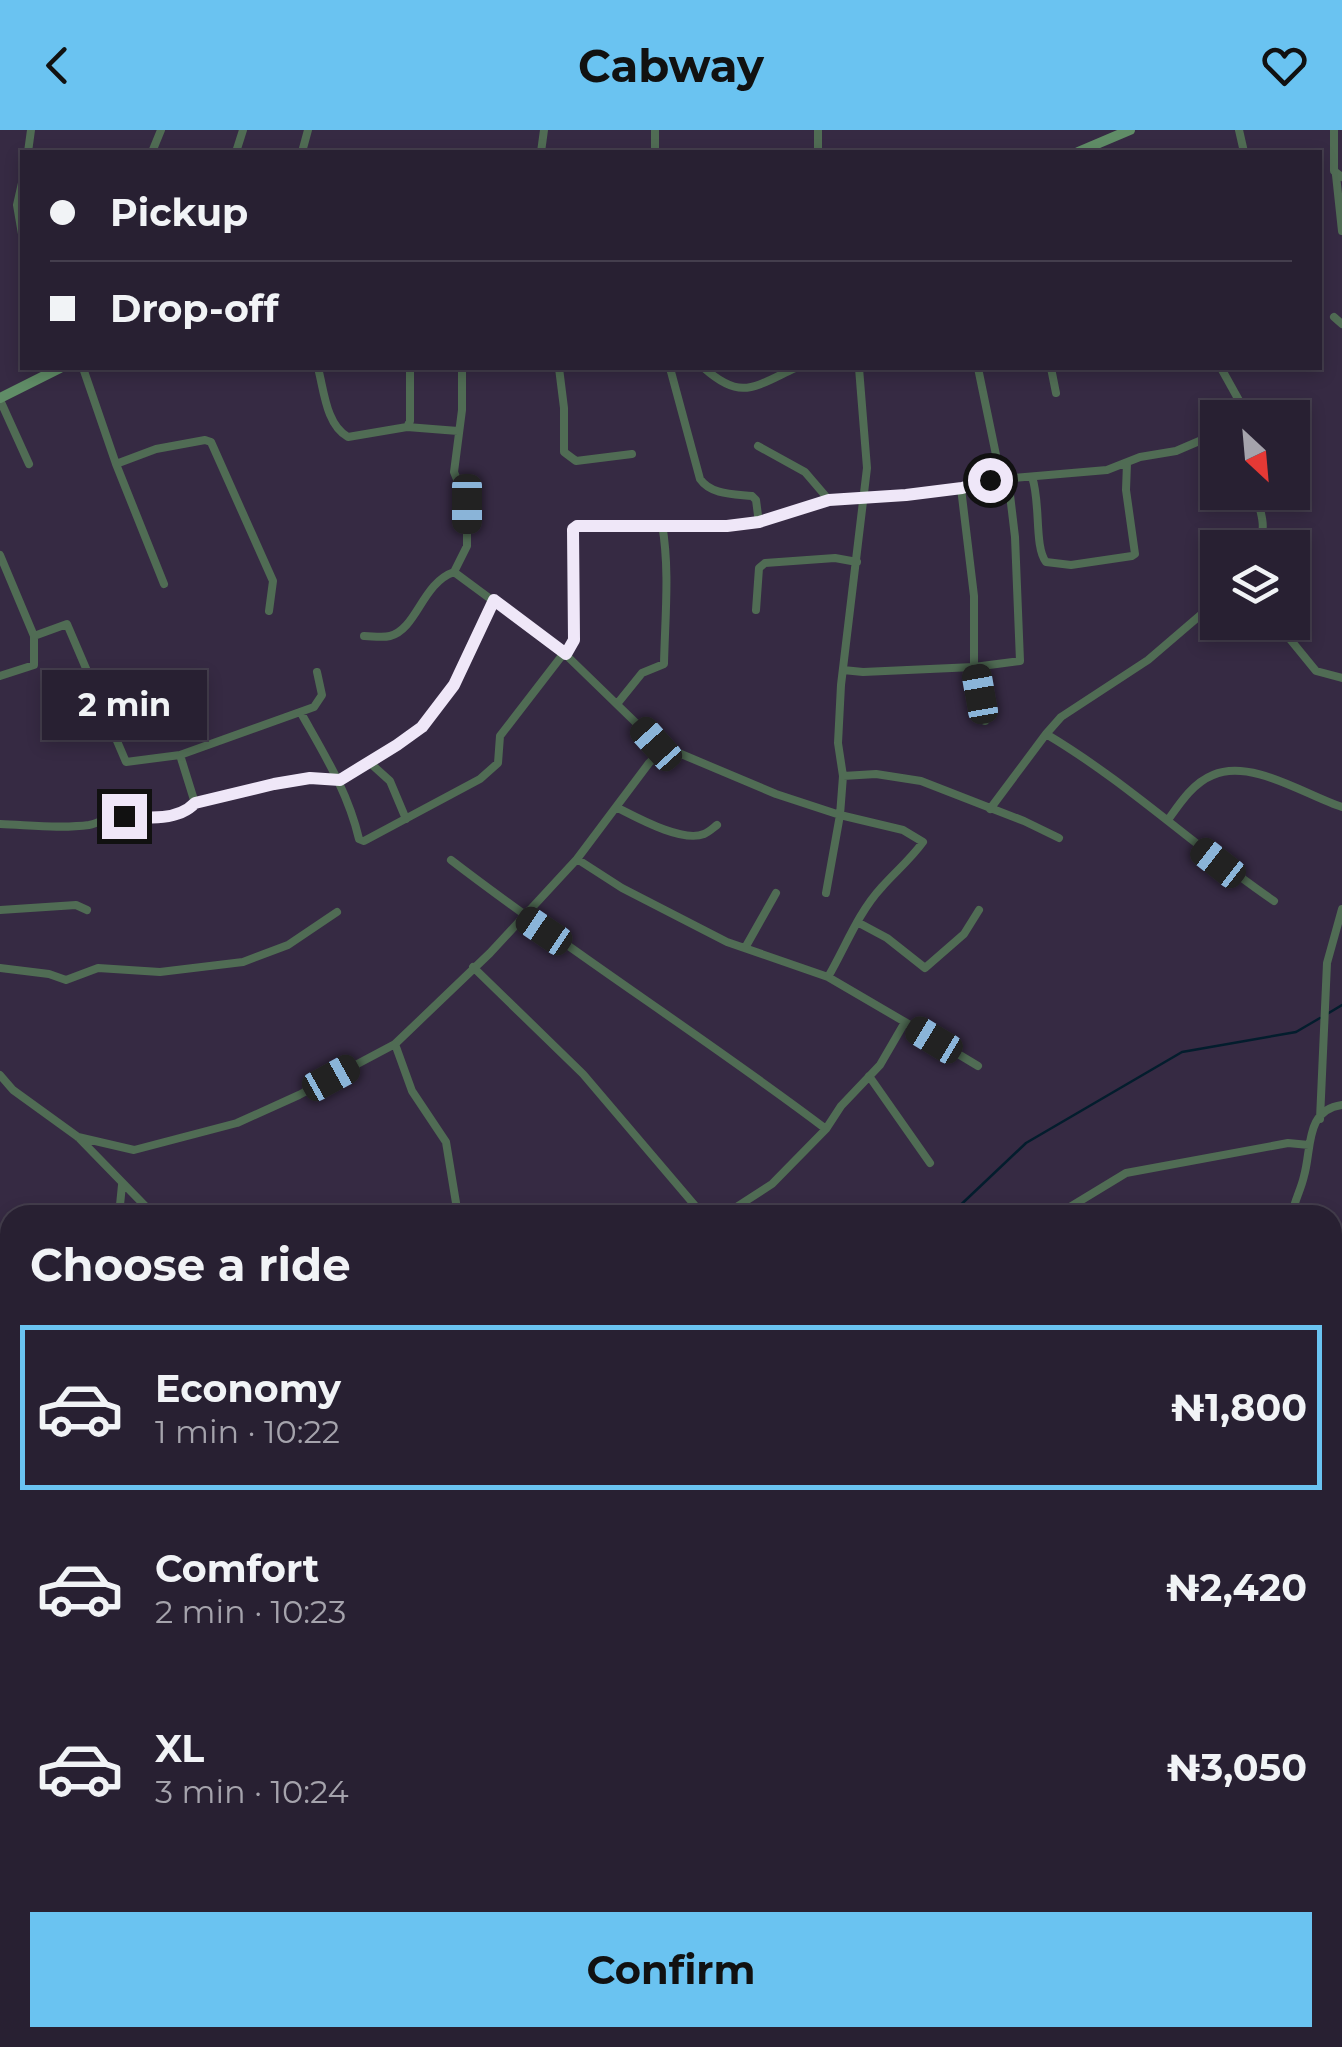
<!DOCTYPE html>
<meta charset="utf-8">
<style>
body{margin:0;font-family:Montserrat,sans-serif;background:#30283a;color:#f1f3f6;height:100vh;display:flex;flex-direction:column;font-size:38px;white-space:nowrap}
*{box-sizing:border-box;margin:0}
p{font-size:32px;color:#a5a3ac}
.icon{flex:none;width:55px;height:55px;fill:none;stroke:currentColor;stroke-width:2;stroke-linecap:round;stroke-linejoin:round}
.map{position:relative;flex:1;overflow:hidden}
.drawer{position:absolute;left:0px;top:1075px;width:1342px;height:842px;display:flex;flex-direction:column;background:#282032;border-radius:30px 30px 0 0;box-shadow:0 5px 15px #0003,0 0 0 2px #443e4d}
.drawer>*{flex:none}
.hud{position:absolute;left:20px;top:20px;width:1302px;height:220px;border-radius:0px;box-shadow:0 5px 15px #0003,0 0 0 2px #443e4d;display:grid;align-content:center;height:220px;padding:0 30px;background:#282032}
.needle{width:65px;rotate:154deg}
.tools{position:absolute;left:1200px;top:270px;display:grid;gap:20px}
.tools a{display:grid;place-items:center;width:110px;height:110px;border-radius:0px;background:#282032;box-shadow:0 5px 15px #0003,0 0 0 2px #443e4d;font-size:50px}
.end{position:absolute;width:45px;height:45px;margin:-22px;border:12px solid #efe7f8;background:#111;box-shadow:0 0 0 5px #111}
.from{border-radius:50%}
.bubble{position:absolute;height:70px;border-radius:0px;background:#282032;box-shadow:0 5px 15px #0003,0 0 0 2px #443e4d;font-size:32px;font-weight:700;line-height:70px;text-align:center}
.car{position:absolute;width:30px;height:60px;margin:-30px -15px;border-radius:12px;box-shadow:0 0 8px 2px #0007;background:linear-gradient(#222 24%,#8ab4d8 0 40%,#222 0 76%,#8ab4d8 0 86%,#222 0)}
.hud b{display:flex;align-items:center;gap:35px;height:95px;font-size:38px}
.hud b+b{border-top:2px solid #443e4d}
.hud i{width:25px;height:25px;background:#f1f3f6}
ul{padding:0;list-style:none}
li{display:flex;align-items:center;gap:30px;height:165px;margin:0 20px 15px;padding:0 10px;border:5px solid transparent;border-radius:0px}
li div{flex:1}
li b{display:block;font-size:38px}
li em{font-style:normal;font-weight:700}
li.current{border-color:#6ac3f1}
li>.icon{width:90px;height:90px;stroke-width:1.5}
h2{padding:0 30px;font-size:45px;line-height:120px}
.action{display:flex;gap:20px;margin-top:auto;padding:20px 30px}
.action a{flex:1;height:115px;border-radius:0px;background:#6ac3f1;color:#111;font-size:40px;font-weight:700;line-height:115px;text-align:center}
header{display:flex;justify-content:space-between;align-items:center;height:130px;padding:0 30px;background:#6ac3f1;color:#111;font-size:45px;font-weight:700}
.map>svg:first-child{display:block}
.lines{fill:none;stroke-linecap:round;stroke-linejoin:round}
.stream{stroke:#031d2d;stroke-width:2.5}
.street{stroke:#506c54;stroke-width:8}
.secondary{stroke:#608d67;stroke-width:10}
.route{stroke:#efe7f8;stroke-width:12}
</style>
<header><svg class="icon" aria-label="back" viewBox="0 0 24 24"><path d="M15 5l-7 7 7 7"/></svg>Cabway<svg class="icon" aria-label="heart" viewBox="0 0 24 24"><path d="M12 20l-8-8c-3-5 5-10 8-4 3-6 11-1 8 4z"/></svg></header>
<div class="map">
<svg width="1342" height="1917" viewBox="0 0 1342 1917">
<rect width="100%" height="100%" fill="#362a43"/>
<g class="lines">
<!-- stream -->
<path class="stream" d="M1327 884 1342 875
M950 1085 1026 1013 1182 922 1296 902 1320 888"/>
<!-- street -->
<path class="street" d="M1239 0 1244 22
M1334 0V41L1342 47
M28 22 31 0
M152 22 161 0
M236 22 243 0
M302 22 308 0
M541 22 544 0
M655 22V0
M818 22V0
M1336 45 1342 101
M22 53 17 75 22 104
M1334 187 1342 194
M83 238 116 334 164 454
M318 238C324 260 326 295 348 307L407 297 410 291V238
M462 238V280L454 342 467 374V416L454 442 565 524 666 622
M559 238 564 278V322L576 331 632 324
M670 238 700 349C711 365 734 364 752 366L756 370 759 393
M704 238C741 271 754 257 795 238
M978 238 1001 349
M1051 238 1056 263
M1221 238 1241 274 1235 288
M0 270 29 334
M407 297 458 301
M758 316 805 342 829 370
M116 334 156 319 205 310 211 312 273 451 269 481
M1032 347C1041 372 1034 417 1046 432L1071 435 1132 426 1135 424 1126 360 1127 333
M1255 362C1261 382 1268 399 1257 418
M0 425 34 506V535L0 546
M1218 470 1148 530 1061 587 1046 604C1127 652 1196 718 1274 771
M756 480 759 438 765 433 835 428 857 432
M1276 492 1316 541 1342 548
M34 506 67 494 126 632 180 625
M364 506C372 506 382 508 390 506 417 499 422 453 454 442
M843 540 863 542 974 537V466L961 358
M617 574 642 543 664 534C665 487 670 440 662 394
M301 583C324 624 348 662 359 709L364 711 480 649 498 633 500 606 574 510 573 399 577 396 662 394 698 397 759 393 829 370 905 365 961 358 1001 349 1107 340 1140 327 1176 321 1218 303
M985 591 974 537 1020 531 1015 407 1008 348
M369 632 390 651 406 689
M843 646 876 644 921 651 1024 691 1059 708
M195 673 274 654 310 648 341 650 397 615 422 597 454 555 494 470
M616 677C636 687 682 713 704 704 709 702 713 698 717 695
M990 679 1046 604
M1168 690C1180 673 1193 653 1213 645 1251 628 1307 666 1342 677
M0 694C29 695 60 699 89 695 100 693 109 686 119 685 144 685 177 694 195 673L180 625 314 577 322 565 317 542
M577 729 622 758 727 812 828 847 905 892 880 935 841 976 826 999 772 1054 724 1085
M451 730C573 824 703 906 826 999
M826 763 840 685 843 646 838 613 841 555 867 338 859 238
M0 780 76 775 87 780
M859 793 887 808 925 838 964 804 979 780
M745 818 776 763
M473 837 583 944 703 1085
M0 838 49 844 66 850 98 838 160 842 243 832 288 815 337 782
M905 892 978 936
M395 914 412 961 446 1012 458 1085
M0 945 13 960 78 1007 154 1085
M869 946 930 1033
M1320 989 1327 833 1342 779
M78 1007 134 1020 237 993 299 965 395 914 490 823 577 729 649 633 659 624 674 621 776 664 840 685 903 700 923 712C910 730 895 742 881 758 858 783 845 818 828 847
M119 1085 122 1055
M1045 1085 1070 1077 1126 1043 1288 1013 1309 1015
M1292 1085C1294 1071 1301 1060 1304 1046 1312 1018 1305 980 1342 975
M0 1160 10 1147
M0 1316 10 1321
M1337 1409 1335 1439 1342 1462
M2 1433 10 1434
M0 1591 10 1540
M0 1602 10 1607
M0 1844 10 1848
M534 1908 535 1917
M607 1908 610 1917
M710 1908 714 1917
M897 1908V1917
M328 1917 329 1908
M1111 1917 1112 1908
M1180 1917 1183 1908"/>
<!-- secondary -->
<path class="secondary" d="M1078 22 1130 0
M0 268 60 238"/>
</g>
<g class="lines">
<!-- route -->
<path class="route" d="M124 686C148 688 178 691 195 673L274 654 310 648 340 650 397 615 422 597 454 555 494 470 566 524 574 510 573 399 577 396H727L759 392 829 370 906 365 962 358 990 350"/>
</g>
</svg>
<div class="tools">
<a><svg class="needle" viewBox="-14 -14 28 28"><path d="M0-13l5 13h-10z" fill="#e53935"/><path d="M0 13l5-13h-10z" fill="#a5a3ac"/></svg></a>
<a><svg class="icon" aria-label="layers" viewBox="0 0 24 24"><path d="M12 4l9 5-9 5-9-5zM3 14l9 5 9-5"/></svg></a>
</div>
<i class="end from" style="left:990px;top:350px"></i>
<i class="end" style="left:124px;top:686px"></i>
<div class="bubble" style="left:42px;top:540px;width:165px">2 min</div>
<i class="car" style="left:467px;top:374px;rotate:180deg"></i>
<i class="car" style="left:980px;top:564px;rotate:350deg"></i>
<i class="car" style="left:656px;top:614px;rotate:318deg"></i>
<i class="car" style="left:1218px;top:733px;rotate:308deg"></i>
<i class="car" style="left:544px;top:801px;rotate:304deg"></i>
<i class="car" style="left:934px;top:910px;rotate:301deg"></i>
<i class="car" style="left:331px;top:948px;rotate:61deg"></i>
<div class="hud">
<b><i class="from"></i>Pickup</b>
<b><i></i>Drop-off</b>
</div>
<section class="drawer">
<h2>Choose a ride</h2>
<ul>
<li class="current"><svg class="icon" aria-label="car" viewBox="0 0 24 24"><path d="M5 17H2v-5l4-1 3-4h7l3 4 3 1v5h-3M9 17h6M6 11h13"/><circle cx="7" cy="17" r="2"/><circle cx="17" cy="17" r="2"/></svg><div><b>Economy</b><p>1 min · 10:22</p></div><em>₦1,800</em></li>
<li><svg class="icon" aria-label="car" viewBox="0 0 24 24"><path d="M5 17H2v-5l4-1 3-4h7l3 4 3 1v5h-3M9 17h6M6 11h13"/><circle cx="7" cy="17" r="2"/><circle cx="17" cy="17" r="2"/></svg><div><b>Comfort</b><p>2 min · 10:23</p></div><em>₦2,420</em></li>
<li><svg class="icon" aria-label="car" viewBox="0 0 24 24"><path d="M5 17H2v-5l4-1 3-4h7l3 4 3 1v5h-3M9 17h6M6 11h13"/><circle cx="7" cy="17" r="2"/><circle cx="17" cy="17" r="2"/></svg><div><b>XL</b><p>3 min · 10:24</p></div><em>₦3,050</em></li>
</ul>
<div class="action"><a>Confirm</a></div>
</section>
</div>
